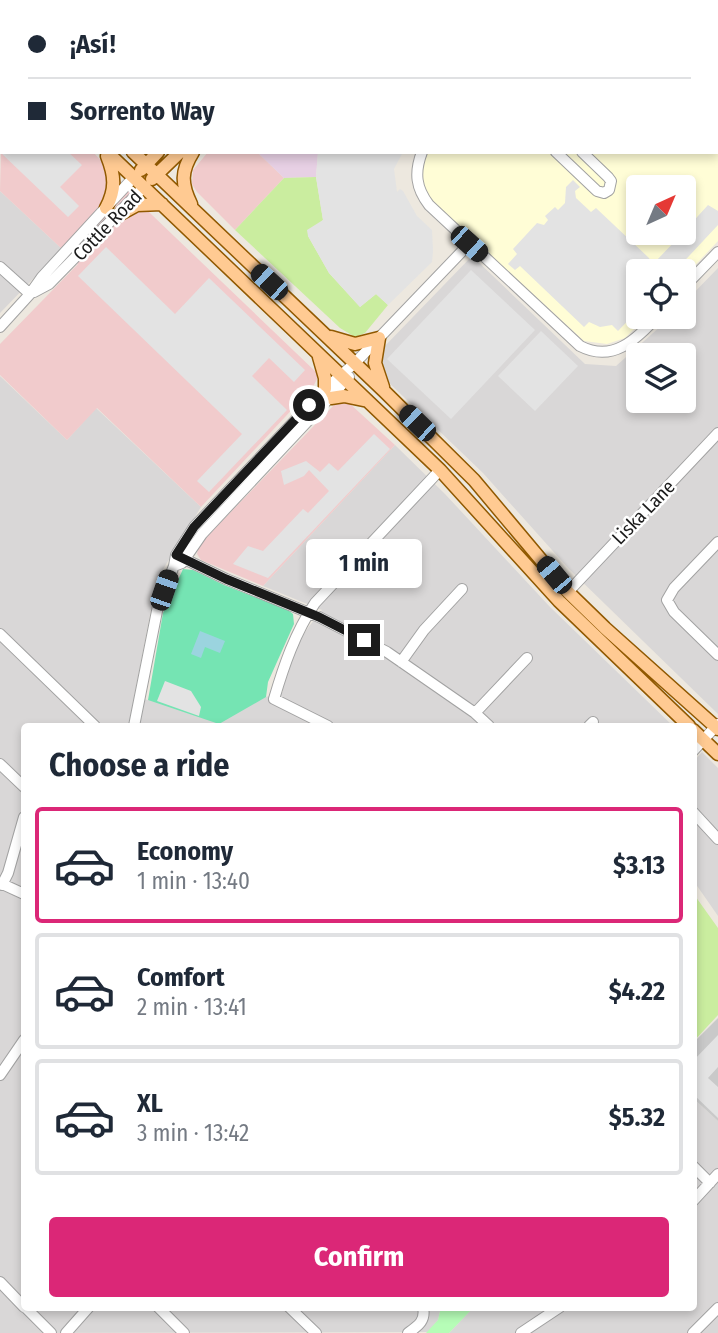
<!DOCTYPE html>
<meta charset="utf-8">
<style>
body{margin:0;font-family:"Fira Sans Condensed",sans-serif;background:#f6f6f7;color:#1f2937;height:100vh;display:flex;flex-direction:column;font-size:26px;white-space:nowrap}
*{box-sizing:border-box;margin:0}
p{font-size:23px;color:#747a83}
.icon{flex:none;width:38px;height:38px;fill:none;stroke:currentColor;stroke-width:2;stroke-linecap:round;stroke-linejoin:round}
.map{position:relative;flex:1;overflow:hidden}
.panel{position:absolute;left:21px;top:723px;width:676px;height:588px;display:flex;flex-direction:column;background:#fff;border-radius:7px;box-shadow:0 4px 10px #0003}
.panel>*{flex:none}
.banner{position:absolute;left:0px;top:0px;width:719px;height:154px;box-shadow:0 4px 10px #0003;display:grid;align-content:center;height:154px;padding:0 28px;background:#fff}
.needle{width:46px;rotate:44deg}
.tools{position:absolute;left:626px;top:175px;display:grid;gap:14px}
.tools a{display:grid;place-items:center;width:70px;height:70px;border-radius:7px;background:#fff;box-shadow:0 4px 10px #0003;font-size:35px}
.end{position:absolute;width:32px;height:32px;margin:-16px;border:9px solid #1b1b1b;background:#fff;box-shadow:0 0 0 4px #fff}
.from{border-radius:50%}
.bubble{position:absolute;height:49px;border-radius:7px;background:#fff;box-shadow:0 4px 10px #0003;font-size:23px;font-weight:700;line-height:49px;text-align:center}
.car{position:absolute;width:21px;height:42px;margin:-21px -10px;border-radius:9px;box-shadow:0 0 5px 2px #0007;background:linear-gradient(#222 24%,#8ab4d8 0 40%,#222 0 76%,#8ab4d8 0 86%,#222 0)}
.banner b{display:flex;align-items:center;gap:24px;height:66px;font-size:26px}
.banner b+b{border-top:2px solid #e0e1e3}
.banner i{width:18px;height:18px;background:#1f2937}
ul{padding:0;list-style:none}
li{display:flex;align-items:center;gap:21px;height:116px;margin:0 14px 10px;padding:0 14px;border:4px solid #e0e1e3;border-radius:7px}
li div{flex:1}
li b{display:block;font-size:26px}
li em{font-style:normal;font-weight:700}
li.selected{border-color:#db2777}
li>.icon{width:63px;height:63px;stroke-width:1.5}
h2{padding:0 28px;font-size:32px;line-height:84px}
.button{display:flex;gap:14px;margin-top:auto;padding:14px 28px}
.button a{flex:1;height:80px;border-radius:7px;background:#db2777;color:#fff;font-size:28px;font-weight:700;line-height:80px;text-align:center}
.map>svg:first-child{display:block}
.residential{fill:#d9d7d7;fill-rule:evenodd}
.commercial{fill:#f1cbcc}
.industrial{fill:#e7d0e4}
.education{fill:#fffdd6;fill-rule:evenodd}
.religious{fill:#c9c9c9}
.grass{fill:#caed9f}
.park{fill:#b6fdb7}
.pitch{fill:#75e4b3}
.parking{fill:#e3e3e3}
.water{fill:#9bd4df}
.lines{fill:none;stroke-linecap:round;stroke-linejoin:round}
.minor-casing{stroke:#a2a2a2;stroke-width:12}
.major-casing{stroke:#915900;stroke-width:15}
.minor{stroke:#fff;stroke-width:10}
.major{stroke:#ffca92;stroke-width:12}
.route{stroke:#1b1b1b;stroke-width:9}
.labels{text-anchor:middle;stroke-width:5;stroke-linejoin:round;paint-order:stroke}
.street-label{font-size:19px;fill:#1b1b1b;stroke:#fff}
</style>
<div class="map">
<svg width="718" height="1333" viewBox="0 0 718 1333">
<rect width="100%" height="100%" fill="#ede8df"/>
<!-- residential -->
<path class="residential" d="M0 0H287L2 2V9Z
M0 191 62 249 0 313Z
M472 256 585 364 616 366 671 317H684V303L718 268V714L569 569 483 473 384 378 379 365 382 349ZM639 355H684V401H639Z
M0 376 67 440 96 408 201 507 162 571 153 599 134 697 148 700 266 697 283 692V683L294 651 307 629 322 610 263 586 395 445 445 494 550 607 673 726H24V1307H441L438 1320 428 1332 0 1333Z
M702 752 718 768V916L693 880V762Z
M693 1098 718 1121V1333H449L474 1307H693Z"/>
<!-- commercial -->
<path class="commercial" d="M2 109V152H93L151 214 317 373V379L313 387 201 507 97 408 67 440 0 375V344L78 264 0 191Z
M208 152H257L284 178 235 230 197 192 192 184 193 170Z
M348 402 395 445 263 586 201 560 197 554 199 545 334 405 339 403Z"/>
<!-- industrial -->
<path class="industrial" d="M257 152H318L316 177 284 178Z"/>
<!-- education -->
<path class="education" d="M438 0H718V241L684 277V271H639V317H646L625 338 607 344 584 341 425 194 420 174 428 152H718V2ZM639 187H684V233H639Z"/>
<!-- religious -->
<path class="religious" d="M718 1018V1121L693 1098V1043Z"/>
<!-- grass -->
<path class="grass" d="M316 177 323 220 308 236 329 273 360 307 376 294 388 305 365 333 355 337 340 328 235 230 284 178Z
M693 893 718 928V1015L693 1042Z"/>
<!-- park -->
<path class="park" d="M441 1307H474L449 1333H426L438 1320Z"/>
<!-- pitch -->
<path class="pitch" d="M183 569 193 570 224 585 288 610 293 614 294 624 268 682 266 697 219 724 148 700 163 613Z"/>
<!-- parking -->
<path class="parking" d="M0 129 2 152 27 154 68 152 82 165 60 187 79 206 68 217 0 152Z
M318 152H403L394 169 397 192 400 189 403 191 417 216 432 230 433 251 432 262 388 305 376 294 360 307 329 273 308 236 307 230 323 220 316 177Z
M573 180 580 187 575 191 576 198 591 212 596 208 649 258 655 270 654 263 679 237 684 239 692 231 689 226 708 205 718 211V225L675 271H639V309L618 331 612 325 600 327 589 322 584 327 520 266 515 270 508 264 517 254 513 249 537 223 544 225 548 220 545 216 555 207 558 210 565 203 566 187Z
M106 247 175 314 209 278 305 370 294 382 269 358 252 376 287 410 209 492 197 481 242 434 78 276Z
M471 270 535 330 451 419 387 359Z
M541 331 578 366 535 411 498 376Z
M374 434 390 449 268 578 233 564 248 546 263 551 303 509 308 513 329 491 309 470 304 476 284 485 281 471 306 461 320 472 329 463 338 471Z
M165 681 191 691 201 707 199 716 157 701Z
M718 1035V1067L708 1078 718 1087V1118L693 1094V1061Z"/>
<!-- water -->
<path class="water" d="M200 631 225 641 220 653 205 647 201 658 191 654Z"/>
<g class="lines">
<defs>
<path id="minor" d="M66 0 68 2
M200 0 202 2
M398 0 399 2
M419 0 421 2
M599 0 603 2
M220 2 222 0
M567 2 570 0
M422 152C414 173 416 188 429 205L580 346C613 363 635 340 657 317
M556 152 597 191 604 193 609 190 611 181 608 177 582 152
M0 267 30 294
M684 287 718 252
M34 292 49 284 144 187
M0 327 30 294 42 277 134 177
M718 542 674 588 667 600 674 612 718 655
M176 555 226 579 319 617 387 652 475 713 489 726
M174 566 182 563 202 534 349 377
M568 592 718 433
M0 634 95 726
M401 662 424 630 462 589
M475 713 527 658
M134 726 158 606 174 566 176 555 194 527 325 389 355 363 469 244
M328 726 274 699C284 665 295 633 315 603L440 470
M589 726 593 722
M693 751 718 724
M0 764 24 787
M693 812 718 839
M0 883 24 894
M2 885 8 873 24 817
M0 1075 24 1040
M693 1166 710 1183
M693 1201 718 1174
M0 1282 24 1307
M25 1307 51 1333
M158 1307 184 1333
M289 1307 316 1333
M66 1333 89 1307
M408 1333C418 1326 426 1321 423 1307
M521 1333 560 1307
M693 1333 718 1308"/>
<path id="major" d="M302 2 304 0
M332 2 333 0
M0 28 2 29
M0 51 2 53
M107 152 440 470 559 601 689 726
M133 152 384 391 474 480 568 592 605 628 718 729
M141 170 158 152
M152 179 180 152
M191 204C181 184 181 171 193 152
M106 208C116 189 115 176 107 156
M115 217 137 205 162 204
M331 337 355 344 379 338 375 363 383 387
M319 357 325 378V389
M331 398 344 396 368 401
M693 730 718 754"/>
</defs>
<!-- minor casing -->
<use href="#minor" class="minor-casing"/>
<!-- major casing -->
<use href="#major" class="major-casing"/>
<!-- minor -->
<use href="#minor" class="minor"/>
<!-- major -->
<use href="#major" class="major"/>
</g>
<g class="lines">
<!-- route -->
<path class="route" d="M309 405 194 527 176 555 226 579 319 617 364 640"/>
</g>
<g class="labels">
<!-- street labels -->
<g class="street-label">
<text transform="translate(107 225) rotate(-46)" y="7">Cottle Road</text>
<text transform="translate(643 512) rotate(-46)" y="7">Liska Lane</text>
</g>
</g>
</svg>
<div class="tools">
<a><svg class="needle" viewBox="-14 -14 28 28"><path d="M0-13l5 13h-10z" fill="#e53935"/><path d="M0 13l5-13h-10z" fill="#747a83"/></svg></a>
<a><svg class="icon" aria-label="locate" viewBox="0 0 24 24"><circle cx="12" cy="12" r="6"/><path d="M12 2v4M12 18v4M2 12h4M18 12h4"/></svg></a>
<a><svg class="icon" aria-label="layers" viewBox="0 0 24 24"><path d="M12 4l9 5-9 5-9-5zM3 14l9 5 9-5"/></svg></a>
</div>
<i class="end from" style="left:309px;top:405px"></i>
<i class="end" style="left:364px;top:640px"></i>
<div class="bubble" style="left:306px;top:539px;width:116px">1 min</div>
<i class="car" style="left:469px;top:244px;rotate:132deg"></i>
<i class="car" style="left:269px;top:282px;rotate:313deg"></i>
<i class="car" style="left:417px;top:423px;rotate:314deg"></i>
<i class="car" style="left:554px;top:575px;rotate:320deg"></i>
<i class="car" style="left:164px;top:590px;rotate:19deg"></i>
<div class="banner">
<b><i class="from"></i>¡Así!</b>
<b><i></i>Sorrento Way</b>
</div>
<section class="panel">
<h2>Choose a ride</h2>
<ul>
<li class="selected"><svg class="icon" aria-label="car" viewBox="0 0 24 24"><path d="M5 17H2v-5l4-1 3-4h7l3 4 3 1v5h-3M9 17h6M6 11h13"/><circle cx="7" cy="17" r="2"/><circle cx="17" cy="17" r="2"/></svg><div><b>Economy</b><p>1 min · 13:40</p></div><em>$3.13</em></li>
<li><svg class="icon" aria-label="car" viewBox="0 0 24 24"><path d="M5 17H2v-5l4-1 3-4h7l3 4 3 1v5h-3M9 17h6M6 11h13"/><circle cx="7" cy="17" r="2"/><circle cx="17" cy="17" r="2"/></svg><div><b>Comfort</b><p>2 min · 13:41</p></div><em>$4.22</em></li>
<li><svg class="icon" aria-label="car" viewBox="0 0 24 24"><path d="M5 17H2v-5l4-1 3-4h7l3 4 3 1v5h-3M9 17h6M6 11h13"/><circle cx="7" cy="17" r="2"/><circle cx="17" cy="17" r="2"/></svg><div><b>XL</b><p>3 min · 13:42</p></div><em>$5.32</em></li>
</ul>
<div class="button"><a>Confirm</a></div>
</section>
</div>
